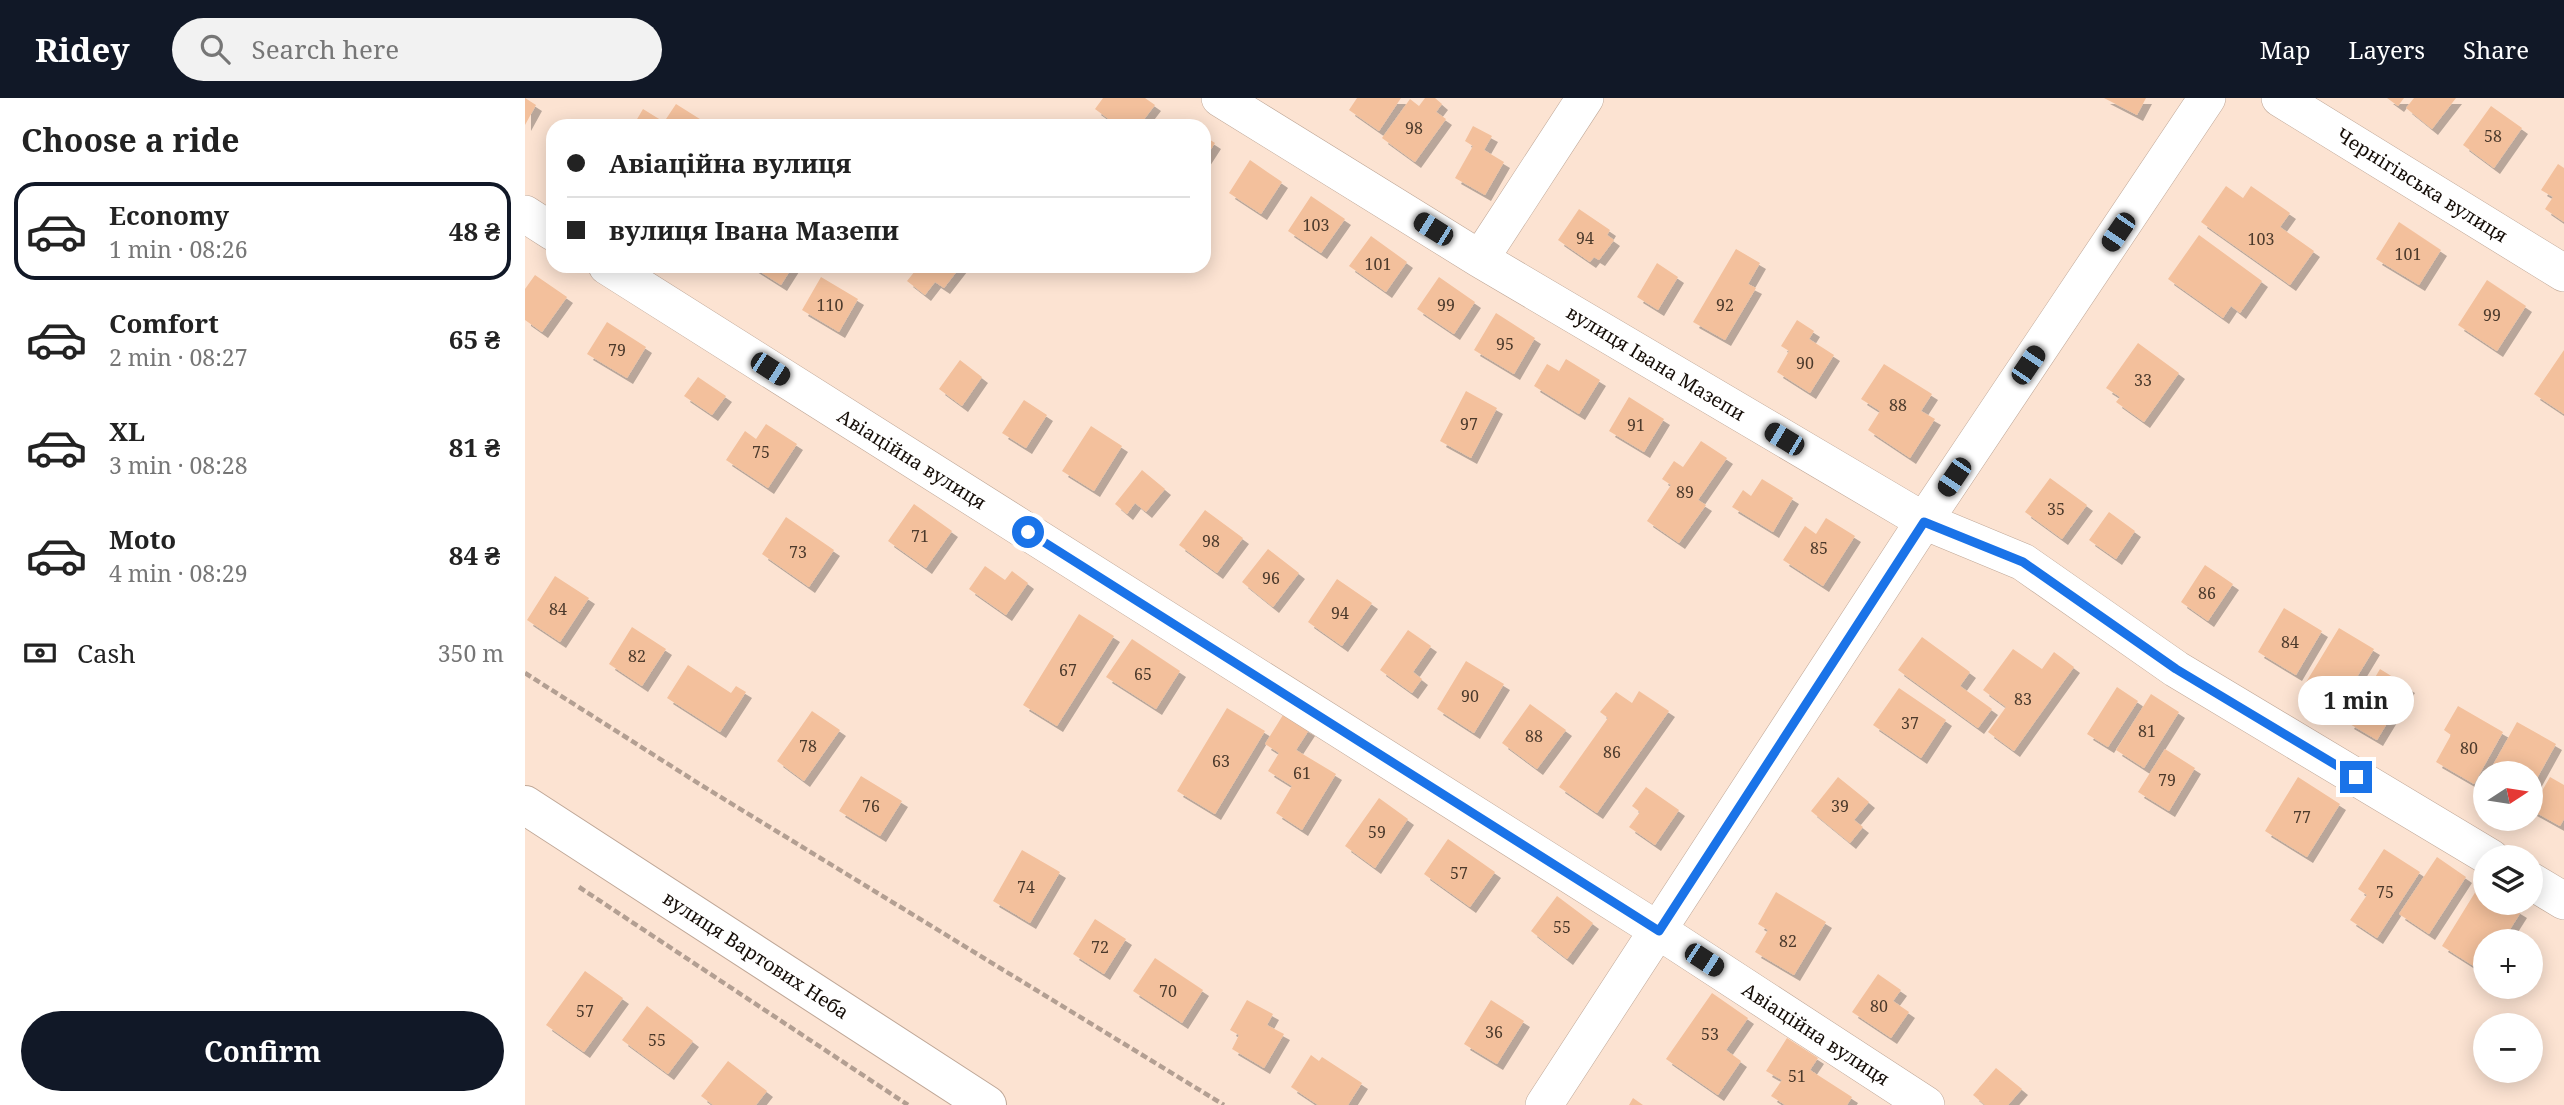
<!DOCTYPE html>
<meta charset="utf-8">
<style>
body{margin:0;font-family:"Noto Serif",serif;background:#f2f2f2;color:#222;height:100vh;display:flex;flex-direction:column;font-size:26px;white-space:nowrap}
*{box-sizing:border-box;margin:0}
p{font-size:23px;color:#767676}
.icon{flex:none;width:38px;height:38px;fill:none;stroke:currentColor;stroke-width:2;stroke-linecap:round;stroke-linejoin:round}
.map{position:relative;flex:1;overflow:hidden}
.side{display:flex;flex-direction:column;background:#fff;width:525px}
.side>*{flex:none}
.hud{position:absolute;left:21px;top:21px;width:665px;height:154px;border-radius:21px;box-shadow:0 4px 18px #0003;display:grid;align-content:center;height:154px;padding:0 21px;background:#fff}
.needle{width:46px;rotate:78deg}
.fabs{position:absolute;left:1948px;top:663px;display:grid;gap:14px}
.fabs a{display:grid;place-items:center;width:70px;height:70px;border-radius:50%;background:#fff;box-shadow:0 4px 18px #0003;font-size:35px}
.end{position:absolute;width:32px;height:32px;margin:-16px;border:9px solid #1a73e8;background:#fff;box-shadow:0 0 0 4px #fff}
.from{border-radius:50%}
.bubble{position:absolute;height:49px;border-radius:24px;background:#fff;box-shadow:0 4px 18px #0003;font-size:23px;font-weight:700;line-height:49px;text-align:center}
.car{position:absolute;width:21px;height:42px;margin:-21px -10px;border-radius:9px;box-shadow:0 0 5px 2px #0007;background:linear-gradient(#222 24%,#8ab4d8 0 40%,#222 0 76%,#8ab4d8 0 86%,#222 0)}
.hud b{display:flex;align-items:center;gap:24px;height:66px;font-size:26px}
.hud b+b{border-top:2px solid #e0e0e0}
.hud i{width:18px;height:18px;background:#222}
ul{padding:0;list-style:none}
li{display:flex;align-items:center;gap:21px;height:98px;margin:0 14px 10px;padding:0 7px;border:4px solid transparent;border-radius:21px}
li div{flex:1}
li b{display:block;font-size:26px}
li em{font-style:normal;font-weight:700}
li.current{border-color:#111827}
li>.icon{width:63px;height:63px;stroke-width:1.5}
h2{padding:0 21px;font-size:32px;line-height:84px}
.pay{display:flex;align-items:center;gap:18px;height:77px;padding:0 21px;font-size:26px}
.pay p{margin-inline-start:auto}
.button{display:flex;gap:14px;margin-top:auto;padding:14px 21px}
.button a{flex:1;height:80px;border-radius:42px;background:#111827;color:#fff;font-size:28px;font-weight:700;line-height:80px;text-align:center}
header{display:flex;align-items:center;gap:42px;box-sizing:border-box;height:98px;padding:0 35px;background:#111827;color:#fff}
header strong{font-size:33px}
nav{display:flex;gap:38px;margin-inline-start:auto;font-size:24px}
.search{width:490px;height:63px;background:#f2f2f2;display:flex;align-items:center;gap:18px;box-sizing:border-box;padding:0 24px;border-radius:38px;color:#767676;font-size:26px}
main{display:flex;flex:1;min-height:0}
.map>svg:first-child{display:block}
.building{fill:#f3c09c;filter:url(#shadow)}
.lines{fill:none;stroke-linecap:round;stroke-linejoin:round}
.minor-casing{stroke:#bfa797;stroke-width:38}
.tertiary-casing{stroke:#bfa797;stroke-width:40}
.path{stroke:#b39f92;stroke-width:4.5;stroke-dasharray:7 3.5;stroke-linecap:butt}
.minor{stroke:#fff;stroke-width:37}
.tertiary{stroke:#fff;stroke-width:38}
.route{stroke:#1a73e8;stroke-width:9}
.labels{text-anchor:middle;stroke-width:5;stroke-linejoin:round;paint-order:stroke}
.number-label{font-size:16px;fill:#4c3a2c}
.street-label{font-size:19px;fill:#150d07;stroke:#fff}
</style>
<header>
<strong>Ridey</strong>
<div class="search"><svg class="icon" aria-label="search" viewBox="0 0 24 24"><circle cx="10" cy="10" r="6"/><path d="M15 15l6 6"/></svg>Search here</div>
<nav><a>Map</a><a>Layers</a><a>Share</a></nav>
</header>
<main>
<section class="side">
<h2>Choose a ride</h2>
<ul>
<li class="current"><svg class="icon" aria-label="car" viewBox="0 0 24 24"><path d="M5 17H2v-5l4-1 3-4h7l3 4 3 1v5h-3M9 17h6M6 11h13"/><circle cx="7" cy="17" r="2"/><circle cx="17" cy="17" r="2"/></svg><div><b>Economy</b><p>1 min · 08:26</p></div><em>48 ₴</em></li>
<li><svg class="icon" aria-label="car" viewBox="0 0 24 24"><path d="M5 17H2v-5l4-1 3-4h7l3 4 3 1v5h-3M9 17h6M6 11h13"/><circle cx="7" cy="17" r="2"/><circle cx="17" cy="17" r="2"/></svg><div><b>Comfort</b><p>2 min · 08:27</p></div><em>65 ₴</em></li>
<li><svg class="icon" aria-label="car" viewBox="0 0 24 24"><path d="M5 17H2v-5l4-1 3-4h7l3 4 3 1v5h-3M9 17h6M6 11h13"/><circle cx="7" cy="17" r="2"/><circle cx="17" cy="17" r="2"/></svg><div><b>XL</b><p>3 min · 08:28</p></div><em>81 ₴</em></li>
<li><svg class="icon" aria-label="car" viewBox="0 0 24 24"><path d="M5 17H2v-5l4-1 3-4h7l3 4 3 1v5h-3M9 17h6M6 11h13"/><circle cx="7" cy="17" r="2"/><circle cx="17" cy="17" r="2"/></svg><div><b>Moto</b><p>4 min · 08:29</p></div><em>84 ₴</em></li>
</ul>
<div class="pay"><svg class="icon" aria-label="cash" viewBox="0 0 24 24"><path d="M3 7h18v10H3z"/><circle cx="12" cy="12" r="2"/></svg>Cash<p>350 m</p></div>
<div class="button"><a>Confirm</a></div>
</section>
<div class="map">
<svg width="2039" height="1007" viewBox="0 0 2039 1007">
<defs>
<filter id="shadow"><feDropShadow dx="6" dy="6" stdDeviation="0" flood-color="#0004"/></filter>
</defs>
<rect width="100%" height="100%" fill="#fce3d2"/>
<!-- building -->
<path class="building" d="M0 0 11 7 0 27Z
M578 0H620L630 7 614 28H593L570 11Z
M832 0H876L854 33 824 12Z
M900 0H910L917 6 911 14 921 21 890 64 857 40 885 1 894 8Z
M1579 0H1621L1612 17Z
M1862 0H1879L1873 8Z
M1889 0H1931L1907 31 1881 10Z
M151 6 186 28H108L118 11 139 24Z
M1966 8 1997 30 1969 70 1938 47Z
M948 28 967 38 959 52 979 64 960 97 930 80 948 48 940 43Z
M679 38 690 45 679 62Z
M725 62 757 84 736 116 704 95Z
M2033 66 2039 70V124L2020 111 2028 99 2016 92Z
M1701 88 1718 100 1726 88 1765 115 1755 129 1789 153 1765 187 1676 124Z
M786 98 820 121 796 155 763 133Z
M1054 111 1085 132 1082 137 1089 142 1074 162 1069 159 1065 164 1033 142Z
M1874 124 1916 152 1894 187 1851 161Z
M1674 137 1737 183 1715 215 1706 208 1698 220 1643 181Z
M846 138 882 164 861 194 824 168Z
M1211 151 1235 165 1223 186 1231 190 1200 242 1168 224Z
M1132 165 1153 179 1133 212 1112 199Z
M226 168H268L256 187Z
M394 168H436L419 190 410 184 400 197 382 183Z
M10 177 42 199 17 234 0 222V191Z
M296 179 333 201 314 234 277 212Z
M914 179 950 204 929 236 892 211Z
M1962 182 2001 208 1972 253 1933 227Z
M971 215 1010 240 989 276 949 252Z
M1272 222 1289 233 1284 241 1309 257 1285 295 1252 274 1264 253 1256 248Z
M82 224 121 249 102 280 62 256Z
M1613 245 1654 275 1619 324 1591 304 1595 299 1581 290Z
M2039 252V316L2009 296Z
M1041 261 1075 282 1054 316 1009 288 1022 266 1034 273Z
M435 262 457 279 437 308 414 291Z
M1359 266 1407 296 1396 313 1410 321 1385 360 1343 332 1355 313 1336 301Z
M173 279 201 298 187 317 159 298Z
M941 293 972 310 946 360 915 343Z
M1104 299 1139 321 1119 354 1084 333Z
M499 302 522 317 501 350 477 335Z
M241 326 272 346 243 390 201 362 220 333 231 341Z
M566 328 597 348 569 393 537 373Z
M1176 343 1202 360 1173 402 1181 407 1154 445 1122 423 1146 387 1137 381 1149 363 1158 369Z
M617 372 640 391 621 414 610 405 602 416 590 406Z
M1525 380 1562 407 1537 441 1500 414Z
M1237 381 1268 400 1248 434 1207 409 1218 392 1226 398Z
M389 406 427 433 401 470 363 443Z
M680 412 718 440 692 475 654 447Z
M1584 414 1610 433 1591 461 1564 442Z
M261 419 309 452 284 489 237 456Z
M1301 420 1330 438 1298 488 1258 462 1280 428 1291 436Z
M743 451 774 475 748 509 717 484Z
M1680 467 1708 486 1683 523 1656 504Z
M460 468 480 482 487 473 503 485 481 517 444 491Z
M30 478 64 500 35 544 2 522Z
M812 481 847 505 817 548 783 524Z
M1759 510 1797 533 1771 577 1733 554Z
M554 516 589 538 532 628 498 607Z
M107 529 141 551 117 588 84 566Z
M1814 530 1849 551 1815 607 1780 586Z
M883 532 906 548 888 574 897 581 887 595 855 572Z
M1397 539 1445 574 1435 588 1467 611 1453 630 1373 572Z
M607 541 655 573 631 611 581 579Z
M1488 551 1517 571 1529 554 1549 569 1489 653 1463 634 1481 609 1458 592Z
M941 563 979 586 949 635 912 611Z
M163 567 206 595 211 588 221 594 195 634 142 600Z
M1855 571 1884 589 1852 642 1823 625Z
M1592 589 1613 603 1583 649 1562 636Z
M1374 590 1421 622 1396 660 1348 627Z
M1114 593 1144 613 1072 715 1034 689 1083 620 1075 614 1091 594 1107 605Z
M1626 596 1654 614 1619 670 1591 652Z
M1005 606 1041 632 1012 671 977 645Z
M1933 608 1978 634 1949 686 1911 664 1926 637 1919 632Z
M702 610 740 633 690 716 652 693Z
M287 613 315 632 279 683 252 663Z
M758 617 784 632 771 652 811 676 777 732 751 715 767 688 743 673 754 655 740 646Z
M1992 624 2031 646 2006 691V676H1963Z
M1640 651 1670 670 1644 713 1613 694Z
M336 678 377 703 355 738 314 713Z
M1313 679 1344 704 1329 722 1338 729 1325 745 1286 713Z
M1773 679 1815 706 1782 759 1740 733Z
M2025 679 2039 687V721L2035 728 2006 712Z
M1121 689 1154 712 1130 747 1104 729 1115 714 1107 708Z
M854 700 883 721 850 770 820 748Z
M923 741 970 774 945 809 899 776Z
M1859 751 1895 774 1852 840 1825 822 1842 797 1833 791Z
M497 752 535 774 505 825 468 803Z
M1912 759 1941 779 1904 836 1874 816Z
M1954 788 1960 792V805H1981L1996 814 1977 844H1960L1958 874 1917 848Z
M1251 794 1301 824 1269 877 1230 854 1243 832 1233 826Z
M1032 798 1068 825 1042 861 1006 833Z
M570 821 601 841 579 876 548 856Z
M630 860 678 892 657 925 608 893Z
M60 873 98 900 59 954 21 927Z
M1353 876 1376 892 1368 903 1384 914 1366 940 1327 914Z
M1187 895 1223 920 1201 952 1216 963 1193 997 1141 961Z
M722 902 748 916 742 927 759 936 739 970 707 951 714 937 705 932Z
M966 902 999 923 972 966 939 946Z
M122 908 168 943 143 976 97 942Z
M1262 940 1293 960 1285 972 1327 999 1322 1007H1260L1246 998 1257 982 1241 973Z
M786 957 794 963 797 959 837 985 823 1007H793L766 989Z
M203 963 242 993 231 1007H188L176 998Z
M1471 970 1497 991 1483 1007H1460L1448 997Z
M1108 1000 1118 1007H1104Z"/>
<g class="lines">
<defs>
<path id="minor" d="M695 0 955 161 1399 423 1498 464 1651 571 1966 760
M1755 0 2039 175
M0 116 28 134
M955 161 1060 0
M82 168 1134 833 1401 1007
M2006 783 2039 803
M1019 1007 1399 423 1682 0"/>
<path id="tertiary" d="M0 707 462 1007"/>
</defs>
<!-- minor casing -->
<use href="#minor" class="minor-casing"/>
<!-- tertiary casing -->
<use href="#tertiary" class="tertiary-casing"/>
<!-- path -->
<path class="path" d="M0 575 176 687 699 1007
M54 789 383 1007"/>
<!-- minor -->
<use href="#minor" class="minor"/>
<!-- tertiary -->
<use href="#tertiary" class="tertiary"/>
</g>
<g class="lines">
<!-- route -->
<path class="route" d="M503 434 1134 833 1399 424 1498 464 1651 571 1831 679"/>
</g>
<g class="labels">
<!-- number labels -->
<g class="number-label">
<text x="889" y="36">98</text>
<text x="1968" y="44">58</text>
<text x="791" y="133">103</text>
<text x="1060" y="146">94</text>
<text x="1736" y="147">103</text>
<text x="1883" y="162">101</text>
<text x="853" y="172">101</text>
<text x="305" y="213">110</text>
<text x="921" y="213">99</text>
<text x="1200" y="213">92</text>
<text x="1967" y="223">99</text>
<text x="980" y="252">95</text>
<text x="92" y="258">79</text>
<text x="1280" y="271">90</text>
<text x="1618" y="288">33</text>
<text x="1373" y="313">88</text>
<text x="944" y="332">97</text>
<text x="1111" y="333">91</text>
<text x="236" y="360">75</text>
<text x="1160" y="400">89</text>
<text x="1531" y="417">35</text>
<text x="395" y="444">71</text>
<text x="686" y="449">98</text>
<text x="1294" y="456">85</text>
<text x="273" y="460">73</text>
<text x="746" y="486">96</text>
<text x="1682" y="501">86</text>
<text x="33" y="517">84</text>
<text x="815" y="521">94</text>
<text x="1765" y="550">84</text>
<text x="112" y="564">82</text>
<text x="543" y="578">67</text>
<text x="618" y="582">65</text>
<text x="945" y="604">90</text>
<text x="1498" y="607">83</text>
<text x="1385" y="631">37</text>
<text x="1622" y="639">81</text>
<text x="1009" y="644">88</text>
<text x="283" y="654">78</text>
<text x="1944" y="656">80</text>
<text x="1087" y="660">86</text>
<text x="696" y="669">63</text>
<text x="777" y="681">61</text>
<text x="1642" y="688">79</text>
<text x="346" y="714">76</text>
<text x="1315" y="714">39</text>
<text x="1777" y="725">77</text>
<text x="852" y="740">59</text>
<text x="934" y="781">57</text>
<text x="501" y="795">74</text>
<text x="1860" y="800">75</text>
<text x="1037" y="835">55</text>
<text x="1263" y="849">82</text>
<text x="575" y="855">72</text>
<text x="643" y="899">70</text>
<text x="1354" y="914">80</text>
<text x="60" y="919">57</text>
<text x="969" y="940">36</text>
<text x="1185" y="942">53</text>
<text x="132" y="948">55</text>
<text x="1272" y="984">51</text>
</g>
<!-- street labels -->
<g class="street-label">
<text transform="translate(1897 87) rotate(32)" y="7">Чернігівська вулиця</text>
<text transform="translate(1131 265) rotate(31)" y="7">вулиця Івана Мазепи</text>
<text transform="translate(387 361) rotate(32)" y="7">Авіаційна вулиця</text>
<text transform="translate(231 857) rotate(33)" y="7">вулиця Вартових Неба</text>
<text transform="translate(1291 936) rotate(33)" y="7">Авіаційна вулиця</text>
</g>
</g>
</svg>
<div class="fabs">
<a><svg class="needle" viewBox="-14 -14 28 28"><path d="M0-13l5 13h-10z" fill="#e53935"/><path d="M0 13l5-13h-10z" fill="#767676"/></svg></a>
<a><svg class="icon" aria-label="layers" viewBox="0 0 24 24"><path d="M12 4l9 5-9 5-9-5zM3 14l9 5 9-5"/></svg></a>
<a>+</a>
<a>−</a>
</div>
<i class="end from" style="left:503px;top:434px"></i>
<i class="end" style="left:1831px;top:679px"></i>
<div class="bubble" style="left:1773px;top:578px;width:116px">1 min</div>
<i class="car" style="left:908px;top:131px;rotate:302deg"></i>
<i class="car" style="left:1593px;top:134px;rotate:214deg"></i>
<i class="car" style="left:1503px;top:267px;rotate:34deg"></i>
<i class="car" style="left:245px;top:271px;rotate:123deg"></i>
<i class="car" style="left:1259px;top:341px;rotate:301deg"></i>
<i class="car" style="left:1429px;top:379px;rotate:214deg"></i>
<i class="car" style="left:1179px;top:862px;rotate:123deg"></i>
<div class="hud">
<b><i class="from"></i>Авіаційна вулиця</b>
<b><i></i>вулиця Івана Мазепи</b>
</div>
</div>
</main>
